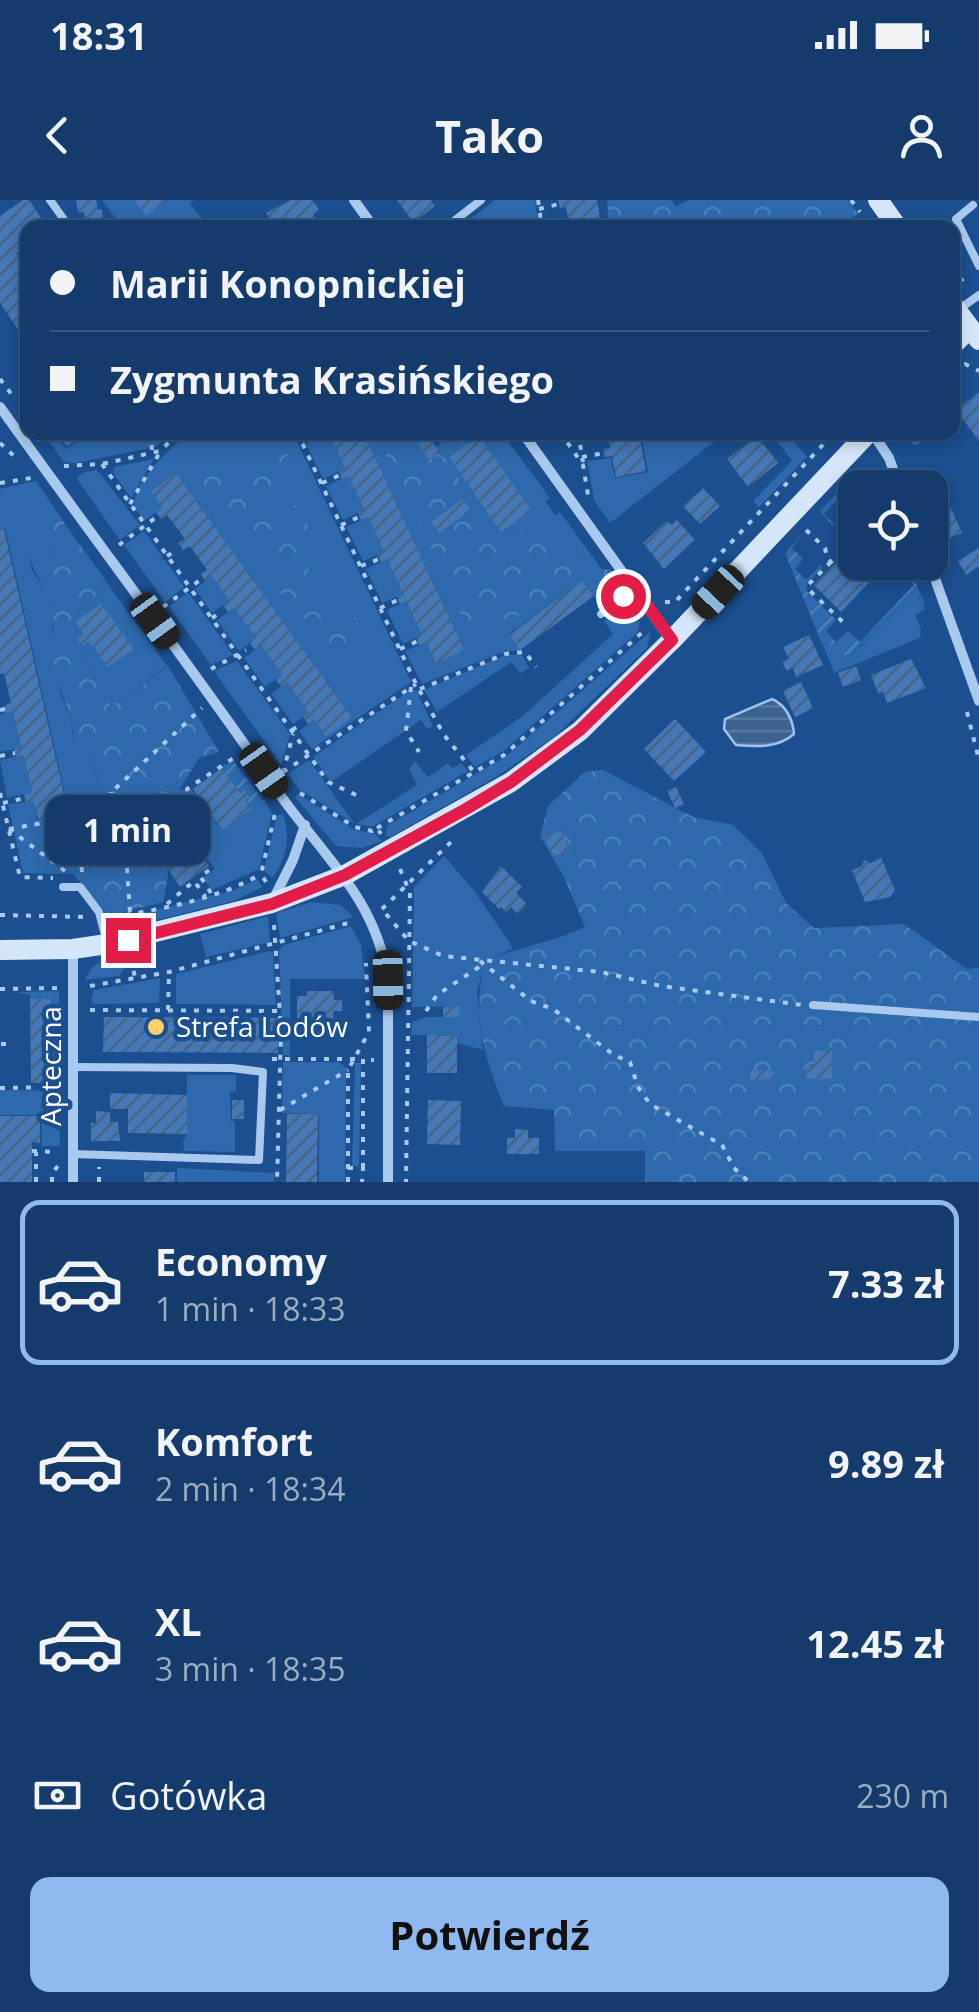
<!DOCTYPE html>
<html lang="pl">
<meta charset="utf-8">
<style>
body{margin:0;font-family:"Open Sans",sans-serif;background:#214673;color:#f1f3f6;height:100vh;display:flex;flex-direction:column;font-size:38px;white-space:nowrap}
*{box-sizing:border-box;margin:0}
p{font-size:32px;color:#9dadc1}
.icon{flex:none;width:55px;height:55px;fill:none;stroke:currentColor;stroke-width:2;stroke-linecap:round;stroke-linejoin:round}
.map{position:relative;height:982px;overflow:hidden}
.side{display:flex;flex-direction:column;background:#143b6b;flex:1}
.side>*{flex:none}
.guide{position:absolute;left:20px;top:20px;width:940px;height:220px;border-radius:20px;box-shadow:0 5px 15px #0003,0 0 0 2px #33557e;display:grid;align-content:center;height:220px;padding:0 30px;background:#143b6b}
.tools{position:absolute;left:838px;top:270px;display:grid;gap:20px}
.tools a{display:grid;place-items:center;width:110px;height:110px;border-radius:20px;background:#143b6b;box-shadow:0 5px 15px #0003,0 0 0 2px #33557e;font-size:50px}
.end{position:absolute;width:45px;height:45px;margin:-22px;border:12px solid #e11d48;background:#fff;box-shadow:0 0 0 5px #fff}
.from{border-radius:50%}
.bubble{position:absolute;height:70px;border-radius:20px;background:#143b6b;box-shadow:0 5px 15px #0003,0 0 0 2px #33557e;font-size:32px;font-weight:700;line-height:70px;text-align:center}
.car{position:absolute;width:30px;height:60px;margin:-30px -15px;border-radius:12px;box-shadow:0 0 8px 2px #0007;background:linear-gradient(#222 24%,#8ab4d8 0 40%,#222 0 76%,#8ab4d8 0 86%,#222 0)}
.guide b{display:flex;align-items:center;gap:35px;height:95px;font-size:38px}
.guide b+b{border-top:2px solid #33557e}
.guide i{width:25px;height:25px;background:#f1f3f6}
ul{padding:18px 0 0;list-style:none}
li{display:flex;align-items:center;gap:30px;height:165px;margin:0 20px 15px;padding:0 10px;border:5px solid transparent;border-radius:20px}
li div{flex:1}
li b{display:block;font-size:38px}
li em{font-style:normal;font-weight:700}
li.selected{border-color:#90b9f0}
li>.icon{width:90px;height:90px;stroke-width:1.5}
.pay{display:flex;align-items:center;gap:25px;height:110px;padding:0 30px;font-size:38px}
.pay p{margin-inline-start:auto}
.primary-button{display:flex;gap:20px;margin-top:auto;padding:20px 30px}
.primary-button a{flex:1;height:115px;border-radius:20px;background:#90b9f0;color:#111;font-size:40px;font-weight:700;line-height:115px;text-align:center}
.status{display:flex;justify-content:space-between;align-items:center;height:70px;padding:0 50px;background:#143b6b;direction:ltr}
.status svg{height:28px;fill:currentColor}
header{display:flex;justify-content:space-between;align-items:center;height:130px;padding:0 30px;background:#143b6b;font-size:45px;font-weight:700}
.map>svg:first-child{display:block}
.grass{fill:#2e69ad}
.forest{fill:url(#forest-crowns)}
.garden{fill:url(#garden-furrows)}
.water{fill:url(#water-rules);stroke:#9cc4f0;stroke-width:2.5}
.building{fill:url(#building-hatch)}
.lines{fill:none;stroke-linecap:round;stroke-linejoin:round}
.path{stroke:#a9c9ee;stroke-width:4;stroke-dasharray:5 8;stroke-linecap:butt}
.lane{stroke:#a9c9ee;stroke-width:8}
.street{stroke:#a9c9ee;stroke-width:10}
.secondary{stroke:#d6e6fa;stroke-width:20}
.route{stroke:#e11d48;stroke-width:12}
.poi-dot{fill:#ffd166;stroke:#1b4f8f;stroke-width:4}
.labels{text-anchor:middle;stroke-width:9;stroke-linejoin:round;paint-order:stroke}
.poi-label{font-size:28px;fill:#fff;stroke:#1b4f8f;text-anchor:start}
.street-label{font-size:28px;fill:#fff;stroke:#1b4f8f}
</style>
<div class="status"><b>18:31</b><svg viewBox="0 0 49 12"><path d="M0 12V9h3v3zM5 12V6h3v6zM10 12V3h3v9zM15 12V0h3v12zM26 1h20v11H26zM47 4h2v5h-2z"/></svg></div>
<header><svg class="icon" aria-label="back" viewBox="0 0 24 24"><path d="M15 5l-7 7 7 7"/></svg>Tako<svg class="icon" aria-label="person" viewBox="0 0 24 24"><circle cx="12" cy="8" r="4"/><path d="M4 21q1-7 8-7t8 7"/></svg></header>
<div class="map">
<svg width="979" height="982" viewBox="0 0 979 982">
<defs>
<pattern id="forest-crowns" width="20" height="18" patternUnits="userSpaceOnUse" patternTransform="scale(2.5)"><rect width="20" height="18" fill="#2e69ad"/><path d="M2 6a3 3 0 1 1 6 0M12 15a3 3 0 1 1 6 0" fill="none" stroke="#4d80b9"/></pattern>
<pattern id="garden-furrows" width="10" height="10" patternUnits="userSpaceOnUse" patternTransform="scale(2.5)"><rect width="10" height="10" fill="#2e69ad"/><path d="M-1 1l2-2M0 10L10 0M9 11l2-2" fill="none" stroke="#4d80b9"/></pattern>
<pattern id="water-rules" width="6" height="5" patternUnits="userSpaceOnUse" patternTransform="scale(2.5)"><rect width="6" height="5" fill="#3c6290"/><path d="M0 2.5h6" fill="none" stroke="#597aa1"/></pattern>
<pattern id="building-hatch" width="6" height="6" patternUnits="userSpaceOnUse" patternTransform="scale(2.5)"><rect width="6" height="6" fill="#4478b7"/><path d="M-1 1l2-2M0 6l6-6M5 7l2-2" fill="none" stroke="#486282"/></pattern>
</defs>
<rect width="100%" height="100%" fill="#1b4f8f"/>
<!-- grass -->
<path class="grass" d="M102 0H134L146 16 167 0H193L190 3 202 19 190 27H122Z
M495 0H535L539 27H460Z
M43 233H54L66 249 89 233H173L155 247 75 263 63 261Z
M189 233H293L411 482 312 549 299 531 314 520 351 517 176 273 151 291 162 308 144 321C142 318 136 309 135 306 129 286 174 244 189 233Z
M363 233H410L430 259 440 252 436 247 455 233H502L550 298 545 301 555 315 560 312 611 382V395L600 404 582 381 509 434 520 450 503 452 422 484 405 451 426 442 436 464 464 450Z
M641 233H719V238L610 323 594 300 587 261 611 258 615 278 648 272Z
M771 233H786L807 257 759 307 753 301 792 261Z
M329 234 345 268 323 279 306 244Z
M154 259 131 298 113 273 114 267Z
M97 270 140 325 120 340 77 279 82 273Z
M348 276 364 310 343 320 326 286Z
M36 281 63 321H55L53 347 49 356 29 352 32 370 49 396 55 418 52 431 60 492 70 515 74 540 90 556 111 616 93 635 69 650 68 668 75 674 23 673 8 604 33 601 37 620 69 612 5 328 0 329V289Z
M368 317 384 352 363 361 346 327Z
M144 331 163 357 161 359 165 360 184 387 165 402 124 345Z
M387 359 403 394 382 403 366 369Z
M212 376 229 401 212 413 195 389Z
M108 384 167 466 120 502 111 504 103 500 74 425 79 412Z
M187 393H189L233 455 211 465 169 407Z
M917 396 925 409 915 415 921 429 920 438 834 473 823 444 830 443 847 457 852 455 909 397Z
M406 401 422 435 403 444 387 410Z
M627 405 640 423 637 433 502 552 475 567 466 555 524 515 613 434 604 421Z
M234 408 256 438 239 451 217 420Z
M651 431 647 448 554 537 496 577 390 637 386 636 387 626 505 557Z
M261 445 282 475 265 487 244 458Z
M505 455H522L529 468 521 473 511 462 437 512 424 490Z
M237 461 290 534 281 565 214 471Z
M287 482 309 513 293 524 271 494Z
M416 490 433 526 427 529 421 520 331 582 313 557 409 491Z
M13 511 21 548 0 552V514Z
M23 555 32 592 7 598 0 560Z
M309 560 355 624 299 589 288 574Z
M415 561 428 577 448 563 452 568 461 563 468 571 372 627 356 624 417 585 409 569Z
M179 590H192L203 605 199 608 204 616 209 613 221 630 264 599 272 613 259 669 212 690 203 678 215 669 198 647 168 669 166 649 175 629Z
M298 594 355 630 376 634 382 641 362 648 336 646 295 597Z
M283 614C291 638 287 658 272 678L264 670 277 616Z
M444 656 473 689 513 748 485 762 477 792 483 850 457 843V836L411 835 412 822 426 817H459V806L412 807 414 687Z
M257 679 262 687 234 701 133 726 131 716 235 690Z
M312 702 340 705 354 717 280 738 276 713Z
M268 716 270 742 206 757 200 734Z
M351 726 361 745 365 779H290V855H283L279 750 284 745Z
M124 751 127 765 119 776 85 780 93 766Z
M270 751 273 753 276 805 176 804V774Z
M160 778 159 803 94 804 91 801 94 790Z
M59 791 60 882 53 885V799H30V795L17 792Z
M283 862H339L346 868 345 982H319V914L282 913Z
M355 863H361L359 966H352Z
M187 875H236V891L230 893 231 921H235V952L184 951 183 941 187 935Z
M0 890 59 891 60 946H42L41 915H0Z
M177 968 274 973V982H177Z"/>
<!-- forest -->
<path class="forest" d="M607 0H672L675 7 689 0H848L858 14 839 27H609Z
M266 233H289L286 275 269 302 283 311 298 304C314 321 308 342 296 359L285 360 274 347 255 342 250 335 232 330 203 283C212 263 234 271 253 265Z
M379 233H399L407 246 428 247 447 260 493 332 514 334 533 317C547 323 554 333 568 335L593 368 611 370 615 378 601 393 593 384 580 379 531 412 476 428 461 415 431 348 392 274Z
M55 321H63L108 384 79 412 74 425 104 500 111 504 120 502 168 466 219 552 199 558 179 590 175 629 166 649 168 677 163 702 108 716 68 668 66 658 69 650 93 635 111 616 90 556 78 551C73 538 73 525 69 512 62 492 52 472 51 450 51 437 56 423 53 411 48 389 33 375 29 353L37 350 49 356 53 347 49 334Z
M304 368 315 370 336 407 357 419 361 435 360 457 332 454 324 448 326 435 320 418H299L276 387 278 379Z
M603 570 693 617 733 625 762 653 786 703 814 728 904 724 967 769 979 768V982H645V951H555L554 910 504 906C484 856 471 817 485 762 519 745 551 744 585 727L564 677 540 636 548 606 585 572Z"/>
<!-- garden -->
<path class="garden" d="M864 268 875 274 882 287 855 288V303L844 293 824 314 835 325H832L820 311 856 273Z
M803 333 792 348 803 359 795 369 806 380 821 365 823 367 807 383 806 390 836 420 826 431 836 442 848 431 860 442 914 385 905 373 909 366 926 408 919 397H909L850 456 842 455 831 444H822L785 353Z
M233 560 263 600 251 609 246 600 250 596 245 589 240 593 221 567Z"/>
<!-- water -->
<path class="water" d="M772 499C786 505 793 520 794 534 778 548 757 547 736 545L724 529 725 519Z"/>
<!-- building -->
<path class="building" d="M23 0H29L48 28H28V45L16 53 28 68V131L22 135 0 103V16Z
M76 0H96L98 10 102 9 103 18H108L110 28H91L90 20 85 21 84 12 78 13Z
M134 0H167L146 16Z
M291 0H312L319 9 313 14 323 28H254L269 17 266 13Z
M397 0H431L435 6 413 22Z
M558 0H597L602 28H570L566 7 560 8Z
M979 192V241L956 210Z
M57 232H88L67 247Z
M320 232H363L464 450 436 464 426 442 419 445 416 438 422 435 406 401 400 404 398 400 397 396 403 394 387 359 381 362 379 359 377 355 384 352 368 317 361 320 359 317 358 313 364 310 348 276 342 279 340 275 339 272 345 268 329 234 323 237Z
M410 232H434L428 236 440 252 429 260Z
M607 232H639L646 271 616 277 612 256 605 257 603 249 610 248Z
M909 232H935L937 237 913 245Z
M479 236 531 310 501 332 449 257Z
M757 236 778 263 748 287 727 259Z
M176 273 352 518 326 536 314 520 308 524 303 517 309 513 287 482 281 487 276 480 282 475 261 445 255 450 250 443 256 438 234 408 228 412 223 405 229 401 212 376 205 381 201 374 207 370 190 346 183 350 178 343 185 339 167 315 161 319 156 312 162 308 151 291Z
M703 288 720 306 700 324 683 306Z
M945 294 962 333 945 340 930 306V301Z
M463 299 471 310 439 333 431 322Z
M677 320 695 340 664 369 643 343 667 321 672 325Z
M0 329H4L68 612 38 619 33 601 26 602 24 594 32 592 23 555 16 557 14 549 21 548 13 511 5 513 4 505 11 503 4 473 0 474Z
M855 343V362H888L841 412 814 385Z
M979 348V366L966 375 958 361Z
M582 381 594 396 520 450 509 435Z
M101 404 134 449 108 467 89 441 82 446 77 439 84 434 75 422Z
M809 435 823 465 796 477 793 468 787 471 782 462 789 459 783 447Z
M911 459 926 488 887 503 883 492 878 493 871 475Z
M856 466 861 480 843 487 838 473Z
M801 482 813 508 795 517 783 491Z
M675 519 706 552 674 581 644 549Z
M222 568 240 593 245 589 250 597 245 600 251 609 222 630 209 612 204 615 199 608 204 605 193 589Z
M676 587 684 604 675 608 667 591Z
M561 631 569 650 554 656 543 637Z
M196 648 209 666 180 687 168 669Z
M881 658 895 690 890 697 865 702 852 670 862 666 864 660 871 663Z
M501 666 522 687 516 693 527 704 517 714 511 707 506 712 501 707 499 709 482 692Z
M307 791H333L334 800H342V811H333L334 822H341V834H317V823H297V796H307Z
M30 799H52V883H31Z
M460 806V817H443V807Z
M104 817 278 818V853L103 852Z
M427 835 457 836V873H427Z
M814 851H832V879H806L807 866H814Z
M750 870 774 871V879L750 880Z
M110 893 187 895V934L128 933V909H110Z
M232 900H244V919H232Z
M428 900 461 901 460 945 427 944Z
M96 911 110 912V922H118L120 941H91V923H96Z
M287 914H318L317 982H286Z
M0 916H40V943L32 942V982H0Z
M515 929 528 930V938H539V954H507V938H515Z
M144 972H175V982H144Z"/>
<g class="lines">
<!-- path -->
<path class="path" d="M538 0 542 28
M851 0 860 12
M539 9 559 4
M952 67 967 87
M952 168 965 164 979 171
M0 179 12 195
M151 232 152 253
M297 232 416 484 444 535 474 572
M560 232 583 265 588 295
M578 232 583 262
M302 241 321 233
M0 243 15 257
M582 257 604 253
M102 264 328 582 356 595
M64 266 102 264 160 251 180 232
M0 283 31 278
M322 283 340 275
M130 304 160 252
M341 325 359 317
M930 329 937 348
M806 330 825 348 827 358 834 365
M119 345 155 318
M167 356 178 349
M831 362 809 384V390L845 424
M361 366 379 359
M665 402H675L835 232
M163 407 200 380
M380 408 398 400
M212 418 222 411
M400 449 418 441
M211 469 246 450
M411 487 406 531 419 552
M420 489 505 454 525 452 536 467
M0 510 5 509
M967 512 979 560
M292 530 303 523
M0 556 15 553
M283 572 416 484
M283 573 293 534
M111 592 113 616 127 668 130 713
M0 593 20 677 53 678
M300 593 355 627 372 631 377 628 381 634
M3 603 25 598
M199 614 189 599 187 589 235 557
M377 628 504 555 645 430
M9 629 76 617 102 601 202 508
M9 629 69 674
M400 669 410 693 406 982
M82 672 80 650 103 602
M266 682 261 674 275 614
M211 693 200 676 213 668
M167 704 194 681 205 696
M382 709 453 640
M386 714 409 741 443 756 601 772 661 786 802 805
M0 715 85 717
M113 717C162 709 218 699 261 674
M274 725 281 830 277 982
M131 758 135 778
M480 761 531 801 553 809 614 855 630 862 638 887 650 904 722 945 734 968 749 982
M90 786 169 772 352 722
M0 789 60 788
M90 810 280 811
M168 810 169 772
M426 811 437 795 482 765
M1 844H11
M272 859H363
M0 888 59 887
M280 910 348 870
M32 951 58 952
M348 968H363L362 982
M363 968V859L374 860
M36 982V952
M52 982V973L58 966
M99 982V967
M348 982V870L369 832 366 763"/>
<!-- lane -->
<path class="lane" d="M50 0 70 28
M973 5 956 19 979 66
M445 28 481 0
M958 110 979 95
M601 414 634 387
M63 687H80L99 712 107 743
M813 805 979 817
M73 867 232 868 263 872 259 960 73 954"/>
<!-- street -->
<path class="street" d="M354 0 374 28
M0 207C92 336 188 462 278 592 323 656 376 698 388 780V982
M522 232 671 440
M872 232 889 258 900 288
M929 362 979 501
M272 702 293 660 305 625
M73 982V749"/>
<!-- secondary -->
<path class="secondary" d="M878 0 898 28
M952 104 979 140
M952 146 970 128
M0 750 73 749 107 744 272 703 345 675 511 582 580 531 672 440 869 232"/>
</g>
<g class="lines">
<!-- route -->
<path class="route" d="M128 740 272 704 345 675 466 609 511 582 580 530 672 440 634 387 623 396"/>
</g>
<!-- markers -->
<circle class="poi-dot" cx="156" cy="827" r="10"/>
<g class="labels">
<!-- poi labels -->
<g class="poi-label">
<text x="176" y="837">Strefa Lodów</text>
</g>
<!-- street labels -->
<g class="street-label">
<text transform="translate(51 866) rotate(-90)" y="10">Apteczna</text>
</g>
</g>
</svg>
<div class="tools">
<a><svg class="icon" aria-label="locate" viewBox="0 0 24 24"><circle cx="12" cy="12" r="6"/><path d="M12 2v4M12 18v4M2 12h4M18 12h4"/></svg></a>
</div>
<i class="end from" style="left:623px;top:396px"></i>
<i class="end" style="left:128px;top:740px"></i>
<div class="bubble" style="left:45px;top:595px;width:165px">1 min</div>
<i class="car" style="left:718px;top:392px;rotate:223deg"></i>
<i class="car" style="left:155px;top:421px;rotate:144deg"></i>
<i class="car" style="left:264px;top:571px;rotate:145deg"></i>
<i class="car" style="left:388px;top:780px;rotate:179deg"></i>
<div class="guide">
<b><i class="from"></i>Marii Konopnickiej</b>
<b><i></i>Zygmunta Krasińskiego</b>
</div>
</div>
<section class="side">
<ul>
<li class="selected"><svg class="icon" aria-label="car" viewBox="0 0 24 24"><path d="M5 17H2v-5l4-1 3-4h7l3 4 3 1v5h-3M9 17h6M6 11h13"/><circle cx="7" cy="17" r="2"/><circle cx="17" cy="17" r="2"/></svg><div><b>Economy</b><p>1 min · 18:33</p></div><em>7.33 zł</em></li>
<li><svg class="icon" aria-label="car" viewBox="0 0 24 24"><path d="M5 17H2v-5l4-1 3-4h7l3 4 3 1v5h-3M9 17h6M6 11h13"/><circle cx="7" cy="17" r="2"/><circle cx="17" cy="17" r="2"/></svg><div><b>Komfort</b><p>2 min · 18:34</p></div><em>9.89 zł</em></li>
<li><svg class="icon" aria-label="car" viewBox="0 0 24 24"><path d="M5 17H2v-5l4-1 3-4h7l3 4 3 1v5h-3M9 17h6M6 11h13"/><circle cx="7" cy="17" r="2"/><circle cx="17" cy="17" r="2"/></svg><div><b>XL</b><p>3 min · 18:35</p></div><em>12.45 zł</em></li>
</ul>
<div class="pay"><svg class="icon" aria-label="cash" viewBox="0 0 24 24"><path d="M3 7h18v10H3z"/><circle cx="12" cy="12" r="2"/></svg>Gotówka<p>230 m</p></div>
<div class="primary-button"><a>Potwierdź</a></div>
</section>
